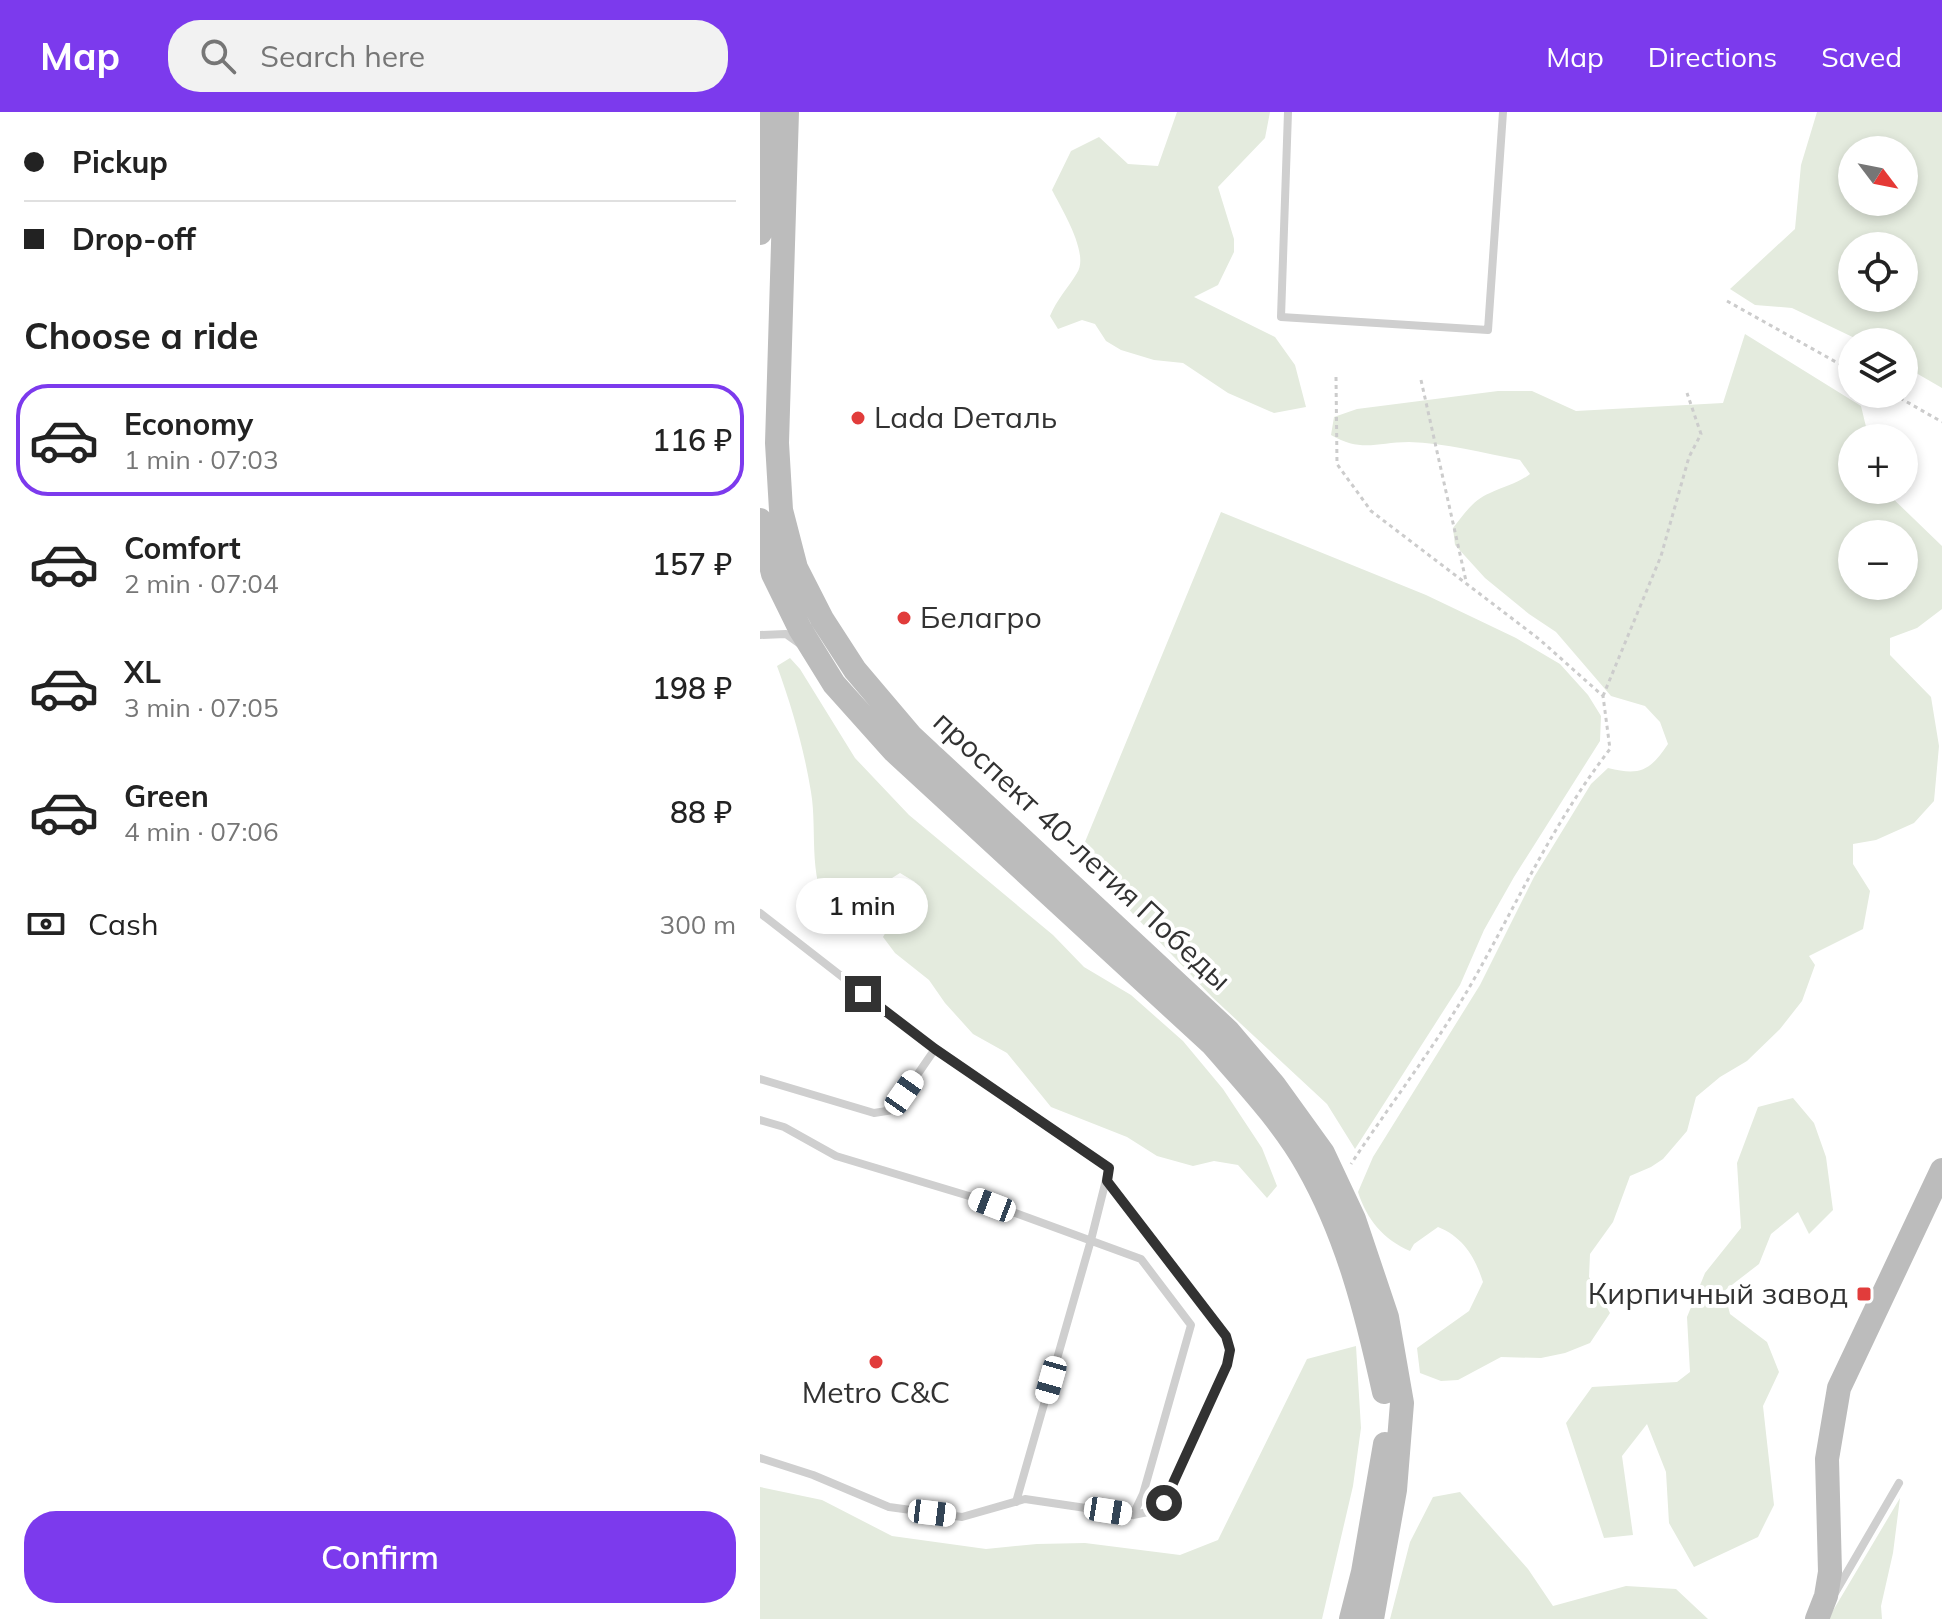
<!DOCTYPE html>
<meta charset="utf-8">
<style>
body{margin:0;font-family:Mulish,sans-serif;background:#f2f2f2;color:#222;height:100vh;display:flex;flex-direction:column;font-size:30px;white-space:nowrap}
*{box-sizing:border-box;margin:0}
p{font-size:26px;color:#767676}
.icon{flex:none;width:44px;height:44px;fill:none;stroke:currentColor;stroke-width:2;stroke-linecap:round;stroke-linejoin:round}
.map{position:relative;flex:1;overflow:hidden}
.side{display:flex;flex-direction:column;background:#fff;width:760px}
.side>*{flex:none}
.hud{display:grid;align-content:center;height:176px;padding:0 24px;background:#fff}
.needle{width:52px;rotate:122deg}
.tools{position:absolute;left:1078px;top:24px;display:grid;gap:16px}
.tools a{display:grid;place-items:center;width:80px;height:80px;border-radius:50%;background:#fff;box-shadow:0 4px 12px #0003;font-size:40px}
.end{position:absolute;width:36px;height:36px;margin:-18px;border:10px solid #323232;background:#fff;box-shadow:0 0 0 4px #fff}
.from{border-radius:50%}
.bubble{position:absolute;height:56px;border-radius:28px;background:#fff;box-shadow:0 4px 12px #0003;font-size:26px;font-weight:600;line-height:56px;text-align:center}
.car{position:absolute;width:24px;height:48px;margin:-24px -12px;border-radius:10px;box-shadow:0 0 6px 2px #0007;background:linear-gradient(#fff 24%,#345 0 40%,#fff 0 76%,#345 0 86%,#fff 0)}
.hud b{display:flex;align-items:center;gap:28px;height:76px;font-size:30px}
.hud b+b{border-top:2px solid #e0e0e0}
.hud i{width:20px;height:20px;background:#222}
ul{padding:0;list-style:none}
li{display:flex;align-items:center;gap:24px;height:112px;margin:0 16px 12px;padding:0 8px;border:4px solid transparent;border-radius:32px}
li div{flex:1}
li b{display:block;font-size:30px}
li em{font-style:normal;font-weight:600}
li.selected{border-color:#7c3aed}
li>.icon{width:72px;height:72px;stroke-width:1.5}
h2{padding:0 24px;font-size:36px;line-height:96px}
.pay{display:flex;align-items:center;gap:20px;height:88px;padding:0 24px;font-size:30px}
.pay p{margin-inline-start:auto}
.action{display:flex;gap:16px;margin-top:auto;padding:16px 24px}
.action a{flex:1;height:92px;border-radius:32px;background:#7c3aed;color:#fff;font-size:32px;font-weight:600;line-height:92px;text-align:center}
header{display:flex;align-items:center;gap:48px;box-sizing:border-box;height:112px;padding:0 40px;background:#7c3aed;color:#fff}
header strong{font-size:38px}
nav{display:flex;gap:44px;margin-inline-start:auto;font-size:28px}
.search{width:560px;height:72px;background:#f2f2f2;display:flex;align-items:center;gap:20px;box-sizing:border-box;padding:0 28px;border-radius:32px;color:#767676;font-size:30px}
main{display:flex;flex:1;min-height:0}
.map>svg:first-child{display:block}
.green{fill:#e4ebde;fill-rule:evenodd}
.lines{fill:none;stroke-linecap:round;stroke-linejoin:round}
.path{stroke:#ccc;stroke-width:3;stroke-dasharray:4 4;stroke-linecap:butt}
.lane{stroke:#cfcfcf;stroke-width:8}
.secondary{stroke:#bcbcbc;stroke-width:24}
.route{stroke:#323232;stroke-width:10}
.poi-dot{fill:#e13c3b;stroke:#fff;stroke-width:3}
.labels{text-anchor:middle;stroke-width:8;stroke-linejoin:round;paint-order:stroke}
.poi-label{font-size:30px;fill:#323232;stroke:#fff;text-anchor:start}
.street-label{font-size:30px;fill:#323232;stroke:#fff}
</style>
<header>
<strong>Map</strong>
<div class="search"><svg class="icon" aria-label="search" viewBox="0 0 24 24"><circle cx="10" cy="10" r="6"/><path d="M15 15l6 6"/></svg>Search here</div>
<nav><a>Map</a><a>Directions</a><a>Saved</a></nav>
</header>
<main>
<section class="side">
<div class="hud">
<b><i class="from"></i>Pickup</b>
<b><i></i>Drop-off</b>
</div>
<h2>Choose a ride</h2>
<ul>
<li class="selected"><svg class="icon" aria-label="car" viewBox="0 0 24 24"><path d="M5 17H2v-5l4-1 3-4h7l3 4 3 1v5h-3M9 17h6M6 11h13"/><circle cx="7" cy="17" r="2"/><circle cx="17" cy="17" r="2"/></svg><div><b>Economy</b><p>1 min · 07:03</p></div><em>116 ₽</em></li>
<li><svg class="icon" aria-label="car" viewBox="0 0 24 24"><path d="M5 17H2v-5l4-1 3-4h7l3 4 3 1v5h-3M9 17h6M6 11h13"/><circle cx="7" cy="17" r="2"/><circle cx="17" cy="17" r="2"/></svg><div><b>Comfort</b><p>2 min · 07:04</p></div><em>157 ₽</em></li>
<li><svg class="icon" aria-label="car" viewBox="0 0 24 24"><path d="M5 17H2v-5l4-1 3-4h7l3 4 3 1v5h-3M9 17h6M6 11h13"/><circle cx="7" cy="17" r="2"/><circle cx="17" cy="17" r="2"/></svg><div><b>XL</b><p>3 min · 07:05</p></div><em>198 ₽</em></li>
<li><svg class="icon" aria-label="car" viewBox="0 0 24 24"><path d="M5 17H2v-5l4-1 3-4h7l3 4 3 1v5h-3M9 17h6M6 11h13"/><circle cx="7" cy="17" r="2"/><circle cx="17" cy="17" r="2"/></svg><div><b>Green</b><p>4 min · 07:06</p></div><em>88 ₽</em></li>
</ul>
<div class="pay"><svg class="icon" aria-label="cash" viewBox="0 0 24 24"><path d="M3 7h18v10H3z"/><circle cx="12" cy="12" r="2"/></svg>Cash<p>300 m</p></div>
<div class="action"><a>Confirm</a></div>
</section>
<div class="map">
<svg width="1182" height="1507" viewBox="0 0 1182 1507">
<rect width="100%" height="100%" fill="#fff"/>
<!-- green -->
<path class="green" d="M417 0H510L505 26 458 75 474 127V140L458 173 434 185 515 225 535 253 546 295 514 301 468 281 423 251 394 248 361 238 346 229 335 212 322 208 298 217 290 204C297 187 308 176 317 161 330 142 301 96 292 78L311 39 339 25 368 52 398 54Z
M1057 0H1182V276L1144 254V230H1103L1032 196 995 193 970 177 1035 117 1041 53ZM1144 38V90H1092V38ZM1144 134V186H1092V134Z
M985 222 1101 294 1108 323 1107 326H1092V378H1124L1182 434V497L1157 516 1130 526V543L1171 585 1179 634 1174 689 1154 711 1116 728 1093 732V752L1110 779 1103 817 1049 844 1055 853 1042 889 1020 917 987 949 960 965 936 985 927 1019 903 1047 891 1055 870 1064 853 1110 830 1142 829 1165 850 1201 830 1231 805 1241 781 1246 741 1245 698 1268 681 1269 660 1261 657 1236 709 1199 723 1170C715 1145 703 1125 678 1115L654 1132 650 1139C623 1127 607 1108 598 1080L613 1045 720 873 774 765 831 672 848 656C880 664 890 659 908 632L900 610 885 594 851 584 796 520 769 502 725 466 695 433 693 416C704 402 713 388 730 381 745 374 757 372 770 362L760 348C724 341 685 331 649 330 617 330 602 341 571 323L574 305 597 297 738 279H772L816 299 963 291ZM1144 422V474H1092V422Z
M461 400 666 483 756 526 800 552 828 583 841 604 840 629 754 765 724 818 700 873 595 1037 567 992 452 885 373 802 320 742Z
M30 546 40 557 95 646 149 703 293 823 324 855 371 883 423 929 463 977 502 1036 517 1074 507 1086 478 1053 454 1049 433 1054 397 1044 367 1025 291 995 247 941 213 922 185 891 169 868 135 841 123 825 155 770 140 761 116 776 94 800 75 806C46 773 58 721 51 680 44 637 32 595 17 554Z
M1033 986 1054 1011 1066 1045 1073 1098 1049 1122 1038 1100 1011 1122 999 1152 964 1179 970 1202 1007 1230 1019 1260 1003 1294 1014 1393 998 1425 934 1455 909 1411 906 1360 887 1312 862 1344 873 1423 844 1426 806 1311 832 1275 917 1270 930 1260 927 1205 945 1161 981 1116 977 1051 998 995Z
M596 1234 601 1316 593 1374 562 1507H0V1375L62 1388 132 1424 226 1437 277 1432 325 1431 420 1443 458 1428 547 1247Z
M700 1380 768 1457 793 1494 866 1474 916 1477 948 1507H630L650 1430 673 1385Z
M1140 1386 1133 1441 1121 1494 1122 1507H1068Z"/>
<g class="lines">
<!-- path -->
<path class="path" d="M967 189 1092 259
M576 265 577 352 611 399 779 527 843 584 850 637C795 708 757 791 713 869 677 932 631 991 591 1052
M661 268 706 469
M1133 282 1182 310
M843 584 901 444 929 345 941 322 927 281"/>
<!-- lane -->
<path class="lane" d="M528 0 521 205 728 218 743 0
M0 523 26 522 40 532
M0 801 175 937 349 1056 331 1128 256 1390
M0 967 114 1001 133 998 175 937
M0 1008 24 1015 76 1044 209 1084 381 1147 431 1213 383 1382 373 1403
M0 1346 53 1363 129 1395 202 1405 265 1387 373 1403 393 1399 404 1391 467 1253 470 1238 466 1224 347 1069
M1075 1481 1139 1371"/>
<!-- secondary -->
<path class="secondary" d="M27 0 17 331 21 398 36 456 62 507 95 558 151 624 468 919 514 973 563 1041 594 1107 627 1205 642 1291 635 1378 612 1507
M0 121 3 0
M0 408 13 462 40 517 74 572 134 639 452 932C485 970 522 1009 547 1053 587 1123 607 1202 624 1280
M591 1507 603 1460 625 1332
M1057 1507 1066 1484 1070 1460 1067 1347 1079 1276 1182 1058"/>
</g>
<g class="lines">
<!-- route -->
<path class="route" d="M103 882 175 937 349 1056 347 1069 466 1224 470 1238 467 1253 404 1391"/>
</g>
<!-- markers -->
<g class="poi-dot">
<circle cx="98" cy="306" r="8"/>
<circle cx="144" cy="506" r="8"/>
<rect x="1096" y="1174" width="16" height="16" rx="4"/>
<circle cx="116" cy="1250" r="8"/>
</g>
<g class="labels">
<!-- poi labels -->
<g class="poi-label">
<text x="114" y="316">Lada Dеталь</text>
<text x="160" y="516">Белагро</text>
<text x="1088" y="1192" text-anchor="end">Кирпичный завод</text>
<text x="116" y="1291" text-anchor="middle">Metro C&amp;C</text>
</g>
<!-- street labels -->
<g class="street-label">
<text transform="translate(322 739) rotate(43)" y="10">проспект 40-летия Победы</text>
</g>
</g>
</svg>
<div class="tools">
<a><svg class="needle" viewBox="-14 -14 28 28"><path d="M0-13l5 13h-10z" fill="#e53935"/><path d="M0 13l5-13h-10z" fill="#767676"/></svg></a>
<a><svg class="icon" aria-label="locate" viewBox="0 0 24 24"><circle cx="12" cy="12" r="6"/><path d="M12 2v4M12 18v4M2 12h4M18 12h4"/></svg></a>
<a><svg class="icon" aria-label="layers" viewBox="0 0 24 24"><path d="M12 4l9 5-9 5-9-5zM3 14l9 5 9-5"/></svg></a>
<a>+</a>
<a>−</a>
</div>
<i class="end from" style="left:404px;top:1391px"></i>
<i class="end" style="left:103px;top:882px"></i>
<div class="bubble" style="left:36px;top:766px;width:132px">1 min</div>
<i class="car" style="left:144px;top:981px;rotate:35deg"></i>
<i class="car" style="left:232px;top:1093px;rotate:291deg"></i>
<i class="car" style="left:291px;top:1268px;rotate:196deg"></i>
<i class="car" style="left:348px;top:1399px;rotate:99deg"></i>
<i class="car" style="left:172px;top:1401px;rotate:97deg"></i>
</div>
</main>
